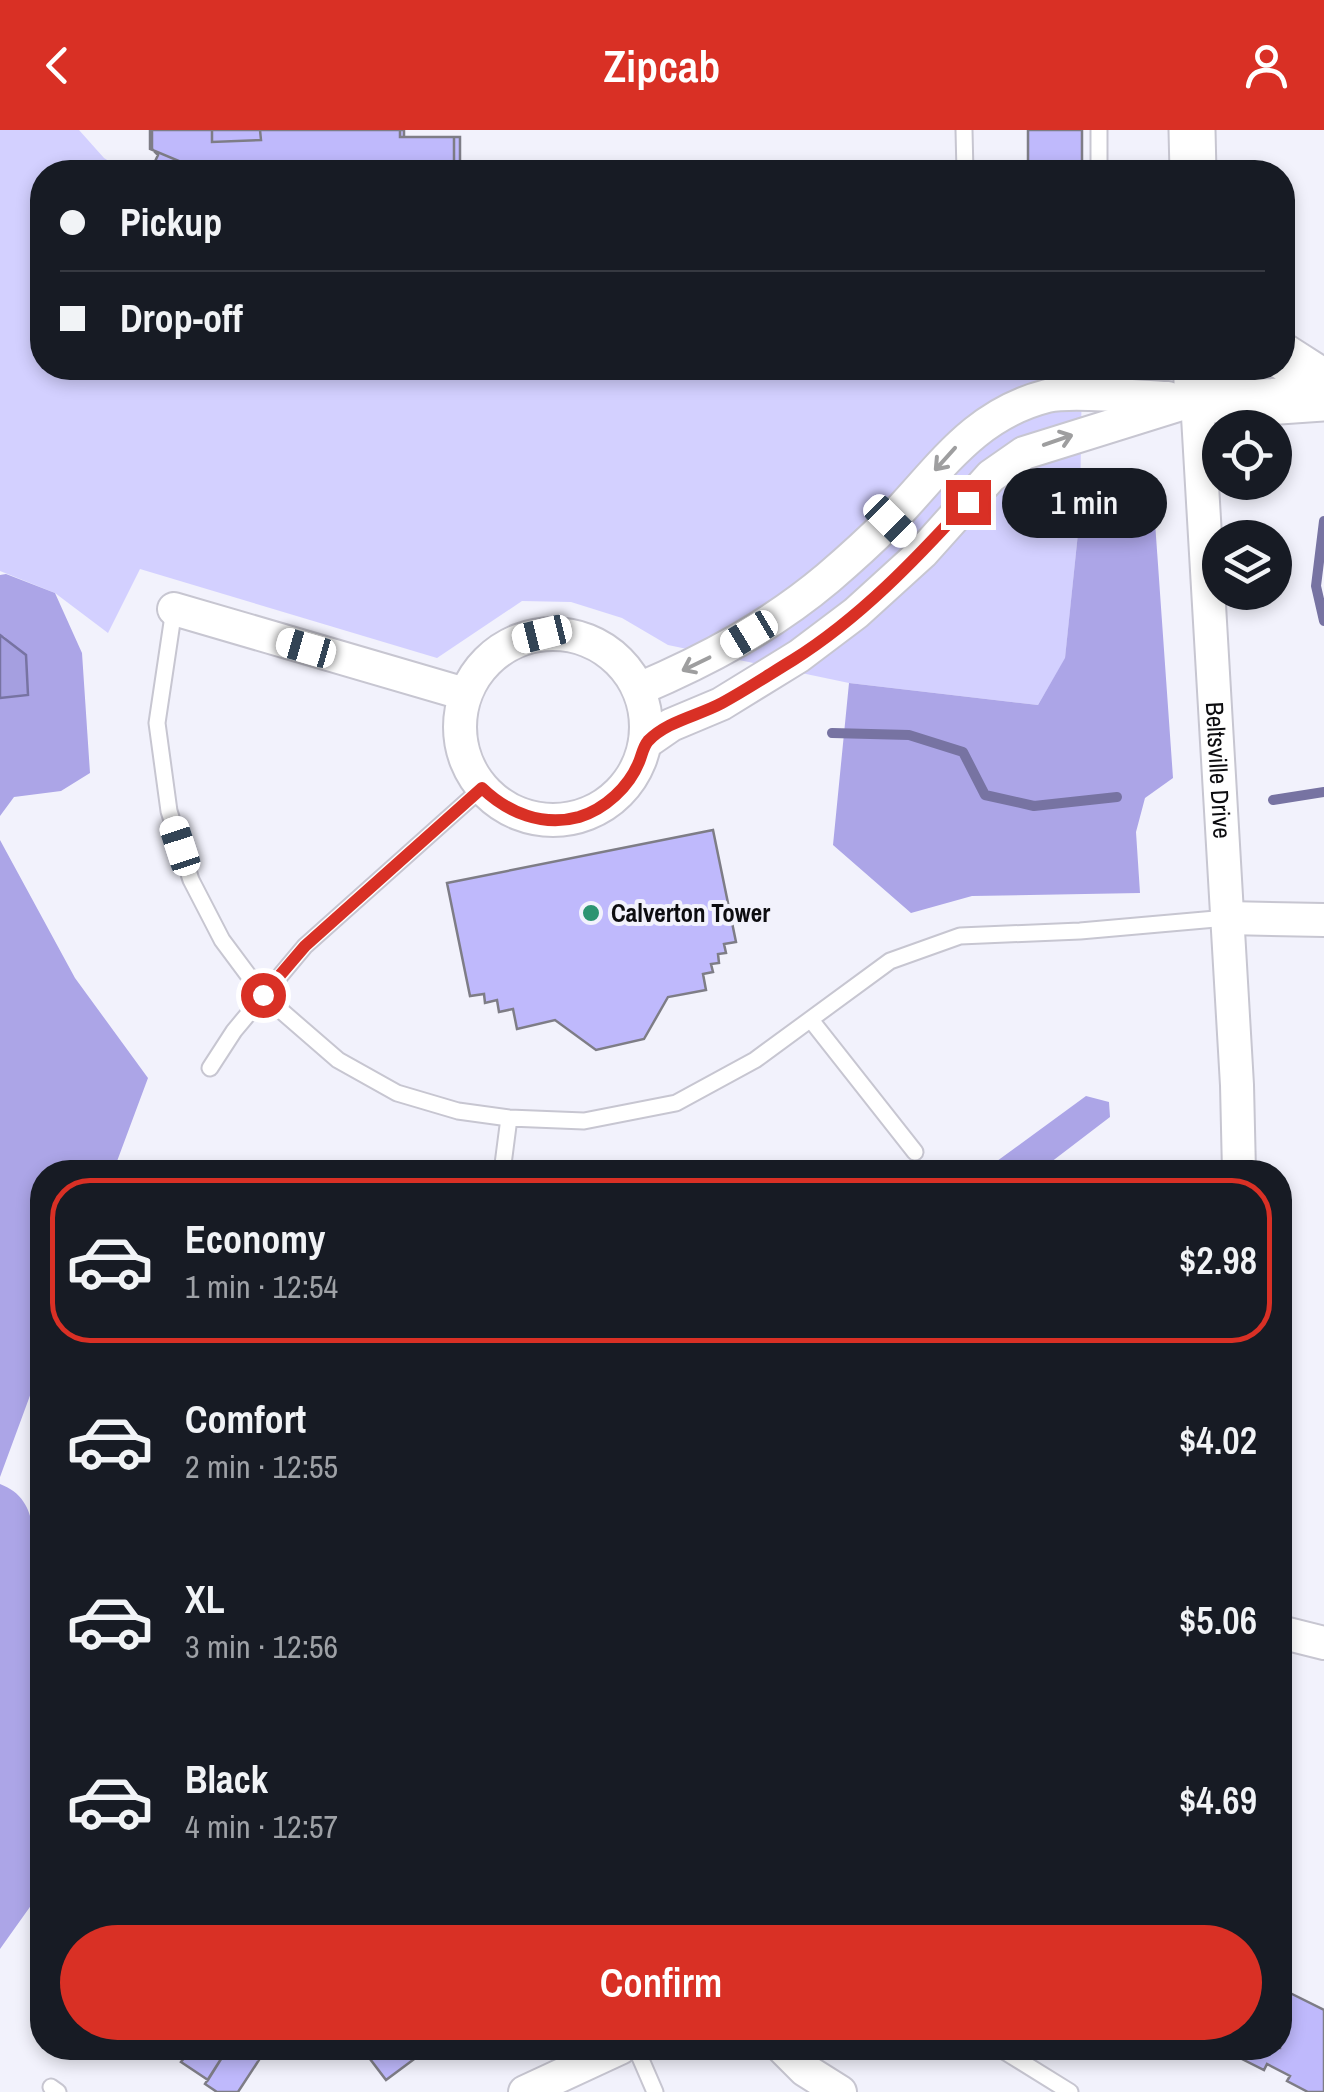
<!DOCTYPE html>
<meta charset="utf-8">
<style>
body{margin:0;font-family:"Archivo Narrow",sans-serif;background:#20242c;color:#f1f3f6;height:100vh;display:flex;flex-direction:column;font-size:38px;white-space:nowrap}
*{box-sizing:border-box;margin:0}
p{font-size:32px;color:#9ea1a6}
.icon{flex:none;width:55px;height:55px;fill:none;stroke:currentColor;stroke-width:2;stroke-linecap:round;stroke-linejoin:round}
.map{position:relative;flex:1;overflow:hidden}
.details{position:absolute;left:30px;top:1030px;width:1262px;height:900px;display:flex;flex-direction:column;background:#171b24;border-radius:40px;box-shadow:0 5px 15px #0003}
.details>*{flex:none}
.top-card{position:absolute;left:30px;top:30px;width:1265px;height:220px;border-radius:40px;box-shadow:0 5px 15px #0003;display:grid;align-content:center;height:220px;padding:0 30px;background:#171b24}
.fabs{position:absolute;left:1202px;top:280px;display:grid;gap:20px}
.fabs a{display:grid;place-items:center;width:90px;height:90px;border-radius:50%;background:#171b24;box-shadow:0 5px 15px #0003;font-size:50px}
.end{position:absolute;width:45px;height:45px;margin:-22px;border:12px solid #d93025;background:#fff;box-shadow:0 0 0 5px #fff}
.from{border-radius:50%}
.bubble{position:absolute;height:70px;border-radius:35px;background:#171b24;box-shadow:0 5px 15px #0003;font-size:32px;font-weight:600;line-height:70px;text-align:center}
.car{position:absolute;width:30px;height:60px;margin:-30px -15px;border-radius:12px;box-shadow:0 0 8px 2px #0007;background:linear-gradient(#fff 24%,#345 0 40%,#fff 0 76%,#345 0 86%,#fff 0)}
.top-card b{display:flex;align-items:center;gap:35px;height:95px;font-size:38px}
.top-card b+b{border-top:2px solid #363941}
.top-card i{width:25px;height:25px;background:#f1f3f6}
ul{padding:18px 0 0;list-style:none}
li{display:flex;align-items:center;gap:30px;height:165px;margin:0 20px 15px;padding:0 10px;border:5px solid transparent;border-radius:40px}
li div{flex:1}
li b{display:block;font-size:38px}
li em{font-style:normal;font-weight:600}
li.selected{border-color:#d93025}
li>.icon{width:90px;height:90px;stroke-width:1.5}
.primary-button{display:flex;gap:20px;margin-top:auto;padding:20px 30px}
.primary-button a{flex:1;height:115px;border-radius:60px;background:#d93025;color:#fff;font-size:40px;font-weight:600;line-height:115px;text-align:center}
header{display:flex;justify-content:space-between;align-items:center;height:130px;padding:0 30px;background:#d93025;color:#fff;font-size:45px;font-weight:600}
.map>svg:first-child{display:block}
.green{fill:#d3d0ff}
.forest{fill:#aca5e7}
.water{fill:#a59fe0;stroke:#7773a2;stroke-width:2.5}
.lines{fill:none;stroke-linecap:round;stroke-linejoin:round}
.stream{stroke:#7773a2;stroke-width:10}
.building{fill:#bfb9fc;stroke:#7e7d86;stroke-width:2.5}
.lane-casing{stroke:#c7c6d1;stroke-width:19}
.street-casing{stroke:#c7c6d1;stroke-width:36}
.secondary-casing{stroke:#c7c6d1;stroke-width:49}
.lane{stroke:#fff;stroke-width:15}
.street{stroke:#fff;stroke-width:32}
.secondary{stroke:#fff;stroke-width:45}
.oneway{stroke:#9e9e9f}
.route{stroke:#d93025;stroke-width:12}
.poi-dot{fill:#2c9471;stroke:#f2f2fc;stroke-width:4}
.labels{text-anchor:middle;stroke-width:8;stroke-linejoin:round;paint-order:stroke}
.street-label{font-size:25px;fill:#0d0d10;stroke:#f2f2fc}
.poi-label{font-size:25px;font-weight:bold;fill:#0d0d10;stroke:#f2f2fc;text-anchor:start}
</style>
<header><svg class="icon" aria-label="back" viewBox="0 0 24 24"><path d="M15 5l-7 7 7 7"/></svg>Zipcab<svg class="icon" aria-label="person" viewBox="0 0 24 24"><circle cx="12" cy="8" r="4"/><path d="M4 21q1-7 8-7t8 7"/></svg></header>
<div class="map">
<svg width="1324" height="1962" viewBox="0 0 1324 1962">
<rect width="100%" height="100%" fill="#f2f2fc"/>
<!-- green -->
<path class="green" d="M0 0H79L104 28 126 42H42V238H1082L1080 384 1065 529 1038 575 849 553 668 515 622 488 571 472 522 471 437 528 140 439 108 503 55 463 0 441Z"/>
<!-- forest -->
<path class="forest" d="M1080 384 1155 392 1173 648 1145 668 1136 702 1140 763 972 766 911 783 833 715 849 553 1038 575 1065 528Z
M6 444 55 463 82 523 90 643 61 661 14 667 0 686V568L28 565 5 507 0 505V445Z
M0 710 75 848 148 948 113 1042H42V1233L0 1347Z
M1086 966 1109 972 1110 987 1038 1042H982Z
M0 1354C47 1372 27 1422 42 1461V1760L0 1819Z"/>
<!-- water -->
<path class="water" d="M0 505 26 525 28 565 0 568Z"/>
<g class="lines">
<!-- stream -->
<path class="stream" d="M1324 391 1316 456 1324 491
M832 603 909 605 963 622 985 665 1034 676 1117 667
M1273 670 1324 662"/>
</g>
<!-- building -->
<path class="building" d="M150 0H400V7H454V42H205L150 19Z
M152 0H212V12L261 10 260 0H404V7H460V42H150L158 25 152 19Z
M1028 0H1082V42H1028Z
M713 700 736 812 724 814 726 823 718 824 719 833 711 834 713 842 703 844 706 860 668 867 644 909 596 920 555 890 517 899 513 879 499 882 497 870 485 873 484 864 470 866 447 753Z
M1280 1858 1324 1880V1962H1308L1287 1951 1290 1946 1267 1934 1264 1940 1220 1918H1280Z
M192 1918H228L208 1950 181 1932Z
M228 1918H240L259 1930 238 1962H217L205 1954Z
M369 1918H429L386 1950 364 1921Z"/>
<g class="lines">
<defs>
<path id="lane" d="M964 0 965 42
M1099 42V0
M174 479 157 593 169 681 191 750 222 810 263 865 338 930 397 963 458 981 509 988 584 991 676 973 755 930 890 831 960 806 1080 801 1227 788
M811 890 915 1022
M210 938 234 901 305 816 482 658
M502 1042 509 988
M636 1918 655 1962
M999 1918 1070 1962
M51 1957 58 1962"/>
<g id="street">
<path id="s1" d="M1197 269 1237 955 1239 1042"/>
<path d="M174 479 465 564"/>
<circle cx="553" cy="597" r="93"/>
<path d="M639 559C707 530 771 496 828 448 849 430 870 411 889 392 939 341 972 285 1047 266 1071 260 1139 267 1168 268"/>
<path d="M645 613 671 595 721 574 799 526 856 483 922 423 991 346 1024 323 1197 269"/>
<path d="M1227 788 1324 790"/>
<path d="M1280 1502 1324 1513"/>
<path d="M783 1918 805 1940 840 1962"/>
<path d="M525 1962 620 1918"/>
</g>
<path id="secondary" d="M1192 0 1193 42
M1282 226 1324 253
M1197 238V269L1265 272 1324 268"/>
</defs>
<!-- lane casing -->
<use href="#lane" class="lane-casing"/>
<!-- street casing -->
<use href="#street" class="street-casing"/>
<!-- secondary casing -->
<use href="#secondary" class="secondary-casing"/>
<!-- lane -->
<use href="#lane" class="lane"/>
<!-- street -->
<use href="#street" class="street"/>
<!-- secondary -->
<use href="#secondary" class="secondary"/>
</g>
<!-- one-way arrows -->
<defs><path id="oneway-shaft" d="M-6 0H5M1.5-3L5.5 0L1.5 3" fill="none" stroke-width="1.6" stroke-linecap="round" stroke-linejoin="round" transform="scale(2.5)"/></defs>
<g class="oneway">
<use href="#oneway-shaft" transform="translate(1058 310) rotate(-19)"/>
<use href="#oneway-shaft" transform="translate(945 329) rotate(132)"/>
<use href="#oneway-shaft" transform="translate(696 534) rotate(154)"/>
</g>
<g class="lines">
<!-- route -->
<path class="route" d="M263 865 305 816 482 658C508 683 543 697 579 687 605 679 629 657 639 632 642 625 643 617 648 611 667 591 698 586 722 573 746 560 770 544 793 530 860 488 916 429 968 372"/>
</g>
<!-- markers -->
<circle class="poi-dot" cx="591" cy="783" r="10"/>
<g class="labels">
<!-- street labels -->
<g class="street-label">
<text dy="9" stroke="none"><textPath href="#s1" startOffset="372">Beltsville Drive</textPath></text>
</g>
<!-- poi labels -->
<g class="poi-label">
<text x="611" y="792">Calverton Tower</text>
</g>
</g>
</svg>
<div class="fabs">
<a><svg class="icon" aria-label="locate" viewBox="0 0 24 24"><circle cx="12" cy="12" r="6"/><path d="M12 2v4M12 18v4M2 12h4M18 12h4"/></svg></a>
<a><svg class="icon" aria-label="layers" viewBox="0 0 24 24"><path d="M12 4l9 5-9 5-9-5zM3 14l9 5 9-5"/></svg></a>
</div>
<i class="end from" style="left:263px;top:865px"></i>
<i class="end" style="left:968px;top:372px"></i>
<div class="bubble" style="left:1002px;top:338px;width:165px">1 min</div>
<i class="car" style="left:890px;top:391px;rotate:135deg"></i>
<i class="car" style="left:542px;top:504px;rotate:256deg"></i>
<i class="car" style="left:749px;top:504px;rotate:239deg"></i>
<i class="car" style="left:306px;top:518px;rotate:286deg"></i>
<i class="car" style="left:180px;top:716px;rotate:342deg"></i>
<div class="top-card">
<b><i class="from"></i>Pickup</b>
<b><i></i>Drop-off</b>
</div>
<section class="details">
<ul>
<li class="selected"><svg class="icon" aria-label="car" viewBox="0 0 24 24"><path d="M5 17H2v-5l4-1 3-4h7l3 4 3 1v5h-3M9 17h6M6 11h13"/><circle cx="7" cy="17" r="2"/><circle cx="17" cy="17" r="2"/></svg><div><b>Economy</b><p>1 min · 12:54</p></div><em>$2.98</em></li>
<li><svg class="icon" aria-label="car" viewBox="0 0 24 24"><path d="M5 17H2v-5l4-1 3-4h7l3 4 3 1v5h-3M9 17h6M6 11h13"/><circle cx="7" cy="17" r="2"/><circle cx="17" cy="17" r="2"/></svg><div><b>Comfort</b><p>2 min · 12:55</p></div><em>$4.02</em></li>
<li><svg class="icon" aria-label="car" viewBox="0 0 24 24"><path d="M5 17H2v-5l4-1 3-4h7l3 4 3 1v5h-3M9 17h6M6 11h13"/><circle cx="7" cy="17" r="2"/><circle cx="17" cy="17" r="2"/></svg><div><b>XL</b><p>3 min · 12:56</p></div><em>$5.06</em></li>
<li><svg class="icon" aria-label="car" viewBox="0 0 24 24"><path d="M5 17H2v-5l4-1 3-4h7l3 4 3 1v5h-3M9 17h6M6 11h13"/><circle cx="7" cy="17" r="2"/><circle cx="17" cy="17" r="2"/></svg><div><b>Black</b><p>4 min · 12:57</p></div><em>$4.69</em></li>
</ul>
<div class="primary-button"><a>Confirm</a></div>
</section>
</div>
